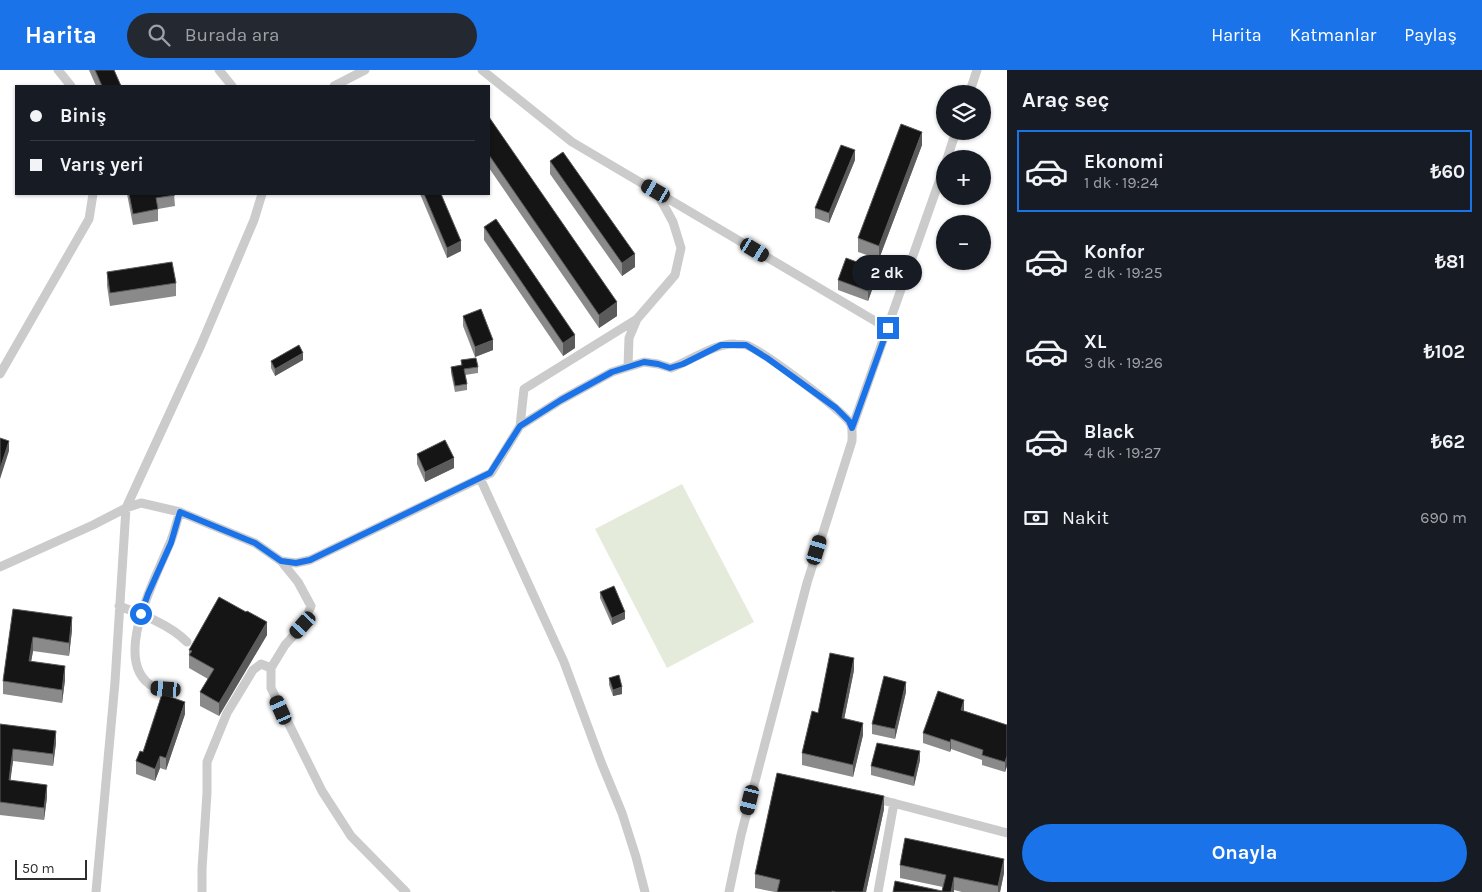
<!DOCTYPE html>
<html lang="tr">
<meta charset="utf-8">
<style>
body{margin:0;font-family:Karla,sans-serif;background:#242831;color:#f1f3f6;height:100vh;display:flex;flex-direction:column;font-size:19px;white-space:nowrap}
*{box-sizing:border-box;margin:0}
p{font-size:16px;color:#9ea1a6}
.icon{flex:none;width:28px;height:28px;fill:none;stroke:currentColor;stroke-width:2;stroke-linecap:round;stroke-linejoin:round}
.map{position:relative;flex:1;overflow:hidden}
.details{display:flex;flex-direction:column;background:#171b24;width:475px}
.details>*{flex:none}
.hud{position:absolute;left:15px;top:15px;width:475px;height:110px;border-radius:0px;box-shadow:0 1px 4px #0004;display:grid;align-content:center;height:110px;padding:0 15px;background:#171b24}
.fabs{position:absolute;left:936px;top:15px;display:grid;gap:10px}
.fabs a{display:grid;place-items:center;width:55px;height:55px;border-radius:50%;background:#171b24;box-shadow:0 1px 4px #0004;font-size:25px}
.scale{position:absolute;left:15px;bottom:12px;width:72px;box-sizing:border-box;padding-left:5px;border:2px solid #2e2e2e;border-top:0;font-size:14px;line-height:18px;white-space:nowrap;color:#2e2e2e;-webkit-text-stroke:4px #fff;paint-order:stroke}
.end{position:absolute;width:22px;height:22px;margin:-11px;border:6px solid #1a73e8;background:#fff;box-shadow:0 0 0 2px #fff}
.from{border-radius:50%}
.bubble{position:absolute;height:35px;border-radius:18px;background:#171b24;box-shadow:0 1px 4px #0004;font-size:16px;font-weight:700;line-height:35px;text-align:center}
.car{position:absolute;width:15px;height:30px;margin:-15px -8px;border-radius:6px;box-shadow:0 0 4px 1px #0007;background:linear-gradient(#222 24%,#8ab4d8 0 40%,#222 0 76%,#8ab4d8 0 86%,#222 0)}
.hud b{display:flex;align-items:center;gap:18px;height:48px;font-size:19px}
.hud b+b{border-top:1px solid #363941}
.hud i{width:12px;height:12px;background:#f1f3f6}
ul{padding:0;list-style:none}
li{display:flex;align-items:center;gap:15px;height:82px;margin:0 10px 8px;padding:0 5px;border:2px solid transparent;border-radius:0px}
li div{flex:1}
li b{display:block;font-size:19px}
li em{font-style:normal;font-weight:700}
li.current{border-color:#1a73e8}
li>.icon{width:45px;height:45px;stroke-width:1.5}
h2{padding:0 15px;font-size:22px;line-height:60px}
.pay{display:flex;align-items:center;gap:12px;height:55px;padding:0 15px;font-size:19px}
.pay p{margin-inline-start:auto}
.button{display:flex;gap:10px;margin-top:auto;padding:10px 15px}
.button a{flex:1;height:58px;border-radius:30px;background:#1a73e8;color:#fff;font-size:20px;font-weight:700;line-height:58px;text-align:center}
header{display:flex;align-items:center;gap:30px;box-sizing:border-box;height:70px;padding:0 25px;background:#1a73e8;color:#fff}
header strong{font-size:24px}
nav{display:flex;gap:28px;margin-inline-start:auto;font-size:18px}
.search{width:350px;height:45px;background:#242831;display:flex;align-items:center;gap:12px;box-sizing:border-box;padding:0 18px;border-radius:28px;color:#9ea1a6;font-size:19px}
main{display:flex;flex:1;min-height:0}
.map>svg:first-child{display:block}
.green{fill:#e5ebdb}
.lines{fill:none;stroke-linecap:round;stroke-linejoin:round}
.minor{stroke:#cbcbcb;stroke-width:9}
.wall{fill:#8a8a8a}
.shaded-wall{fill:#5b5b5b}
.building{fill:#151515;stroke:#5b5b5b}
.route{stroke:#1a73e8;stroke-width:6}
</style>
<header>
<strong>Harita</strong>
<div class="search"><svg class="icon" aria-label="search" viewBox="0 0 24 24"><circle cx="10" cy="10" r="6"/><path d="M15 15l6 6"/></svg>Burada ara</div>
<nav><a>Harita</a><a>Katmanlar</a><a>Paylaş</a></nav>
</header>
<main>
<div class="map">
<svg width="1007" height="822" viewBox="0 0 1007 822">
<rect width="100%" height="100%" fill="#fff"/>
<!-- green -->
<path class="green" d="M682 414 754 552 667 598 595 459Z"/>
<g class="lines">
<!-- minor -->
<path class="minor" d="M58 0 71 16
M219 0 232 16
M482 0 572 72 887 258
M334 16 365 0
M969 24 977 0
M947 89 956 61
M628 296 629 268 637 249
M0 304 89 149 93 124
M520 356 524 319 637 249 675 205 681 178 673 152 656 121
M852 358 945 95
M480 408 564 592 601 692 622 743 636 787 645 822
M281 491 296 493 310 490 491 403 520 356 561 330 612 302 644 292 658 294 671 298C691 291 712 274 734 274 737 275 742 274 746 275 760 279 842 340 850 353 853 358 852 365 852 371L807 513 741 765 729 822
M0 497 93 455 126 438 141 433 180 442 255 473 281 491 298 512 311 536 303 555 285 575 271 598V618L322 721 351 766 406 822
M119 536C143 545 169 554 187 572
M177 620C170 620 159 621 154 617 109 593 156 508 169 475 174 465 176 453 180 442
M874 728 1007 763
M96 822 115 612 126 438 201 275 254 150 262 124
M202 822V799L207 723V692L227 643 253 600 261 594 271 598
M878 822 894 733"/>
</g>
<!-- wall -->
<path class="wall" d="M89 0H114L121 16H96Z
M489 47 617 246 599 258 489 98Z
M922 75 879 189 858 182V168Z
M855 90 829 153 815 148V138Z
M550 91 635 197 622 206 550 104Z
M127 124H174L175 136 158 139V151L133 155Z
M420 124H441L461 181 447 188Z
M484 157 575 278 563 286 484 170Z
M107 202 176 213V226L110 236 107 216Z
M876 209 868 231 838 220V210Z
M463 246 493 280 475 287 463 256Z
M303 290 275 306 271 298V291Z
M461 290 478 297V303L465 305 467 314V320L455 322 451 303V297L461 295Z
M417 384 454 398 425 412 417 394Z
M600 522 625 549 612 555 600 528Z
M13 539 72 560 69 586 33 581 31 591 65 610 62 633 3 624V611Z
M267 565 219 646 200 636V622L208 609 189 598V580Z
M854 600 844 649 863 665 853 707 802 695V683L818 643Z
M609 608 622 624 613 626 609 615Z
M906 622 895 669 872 664V654Z
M964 640V641L1007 655V696L1005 702 982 695V690L951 679 950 682 923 673V663Z
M185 644 166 700 160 698 155 711 136 704V691L143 682Z
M0 654 56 673 53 696 13 691 10 710 47 727 44 750 0 745Z
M920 690 914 716 871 705V696Z
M884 739 866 822H775L755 818V804Z
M900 795 1004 803 1000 822H962L954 820 942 821 943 817 900 808Z"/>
<!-- shaded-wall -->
<path class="shaded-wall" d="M922 62V75L879 189V176Z
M855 80V90L829 153V143Z
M461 171V181L447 188V178Z
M635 184V197L622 206V193Z
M876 199V209L868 231V221Z
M617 232V246L599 258V245Z
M575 265V278L563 286V273Z
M493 270V280L475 287V277Z
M303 283V290L275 306V299Z
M9 371V381L0 409V399Z
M454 388V398L425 412V402Z
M625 542V549L612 555V548Z
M72 547V560L69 586V573Z
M267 552V565L219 646V633Z
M33 567V581L29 604V591Z
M854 588V600L842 660V648Z
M65 596V610L62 633V620Z
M906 612V622L895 669V659Z
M622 617V624L613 626V620Z
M964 630V640L961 650V640Z
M185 632V644L166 700V688Z
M863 653V665L853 707V695Z
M56 661V673L53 696V684Z
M951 669V679L950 682V672Z
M13 679V691L9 722V710Z
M920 681V690L914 716V707Z
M160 686V698L155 711V699Z
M1007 686V696L1005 702V692Z
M47 715V727L44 750V738Z
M884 726V739L866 822H863Z
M1004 789V803L1000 822H998V816Z
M954 807V822H951Z"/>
<!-- building -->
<path class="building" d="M95 0H114L121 16H102Z
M489 47 617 232 599 245 489 85Z
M901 54 922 62 879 176 858 168Z
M841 75 855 80 829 143 815 138Z
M563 82 635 184 622 193 550 91Z
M129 124H174L175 125 156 128 158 139 133 144Z
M424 124H441L461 171 447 178Z
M496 149 575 265 563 273 484 157Z
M846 188 876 199 868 221 838 210Z
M172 192 176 213 110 223 107 202Z
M481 239 493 270 475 277 463 246Z
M299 275 303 283 275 299 271 291Z
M476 288 478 297 464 299 467 314 455 316 451 297 462 295 461 290Z
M0 368 9 371 0 399Z
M445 370 454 388 425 402 417 384Z
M614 516 625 542 612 548 600 522Z
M219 527 246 542 247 541 267 552 219 633 200 622 214 599 189 585 192 581 189 580Z
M13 539 72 547 69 573 33 567 29 591 65 596 62 620 3 611Z
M830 583 854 588 842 648 863 653 853 695 802 683 812 641 818 643Z
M619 605 622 617 613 620 609 608Z
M884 606 906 612 895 659 872 654Z
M938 621 964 630 961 640 1007 655V686L1005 692 982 685 983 680 951 669 950 672 923 663Z
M162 624 185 632 166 688 160 686 155 699 136 691 140 681 143 682Z
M0 654 56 661 53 684 13 679 9 710 47 715 44 738 0 732Z
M877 673 920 681 914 707 871 696Z
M777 703 884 726 863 822H836L832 821V822H777L780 810 755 804Z
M905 768 1004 789 998 816 954 807 951 822H893L895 811 942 821 946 805 900 795Z"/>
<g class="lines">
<!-- route -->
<path class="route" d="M141 544 148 524 171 473 180 442 255 473 281 491 296 493 310 490 490 403 520 356 561 330 612 302 644 292 658 294 670 298 683 294 721 275H746L767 288 836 338 849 351 852 358 888 258"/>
</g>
</svg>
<div class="fabs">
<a><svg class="icon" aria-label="layers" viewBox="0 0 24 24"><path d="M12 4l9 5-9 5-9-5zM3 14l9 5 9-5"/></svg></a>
<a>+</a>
<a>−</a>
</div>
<div class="scale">50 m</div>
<i class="end from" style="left:141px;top:544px"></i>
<i class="end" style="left:888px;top:258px"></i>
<div class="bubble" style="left:852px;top:185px;width:70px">2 dk</div>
<i class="car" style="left:656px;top:121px;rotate:300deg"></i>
<i class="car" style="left:755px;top:180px;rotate:121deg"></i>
<i class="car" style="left:817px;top:480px;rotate:17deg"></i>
<i class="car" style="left:303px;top:555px;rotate:222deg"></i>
<i class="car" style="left:166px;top:619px;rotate:275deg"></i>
<i class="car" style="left:281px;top:640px;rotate:336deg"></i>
<i class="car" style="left:750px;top:730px;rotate:194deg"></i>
<div class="hud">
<b><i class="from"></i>Biniş</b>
<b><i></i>Varış yeri</b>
</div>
</div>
<section class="details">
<h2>Araç seç</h2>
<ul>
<li class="current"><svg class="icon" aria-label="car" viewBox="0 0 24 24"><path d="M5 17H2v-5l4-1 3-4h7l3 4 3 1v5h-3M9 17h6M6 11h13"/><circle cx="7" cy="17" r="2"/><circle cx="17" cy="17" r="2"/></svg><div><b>Ekonomi</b><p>1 dk · 19:24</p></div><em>₺60</em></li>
<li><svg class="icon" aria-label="car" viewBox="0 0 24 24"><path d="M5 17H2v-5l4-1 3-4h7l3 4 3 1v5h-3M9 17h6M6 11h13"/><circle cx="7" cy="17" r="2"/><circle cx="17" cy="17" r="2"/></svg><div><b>Konfor</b><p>2 dk · 19:25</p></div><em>₺81</em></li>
<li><svg class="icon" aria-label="car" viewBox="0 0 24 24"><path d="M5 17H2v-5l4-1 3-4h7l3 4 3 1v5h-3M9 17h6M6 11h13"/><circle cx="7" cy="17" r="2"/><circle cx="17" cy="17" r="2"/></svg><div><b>XL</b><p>3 dk · 19:26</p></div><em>₺102</em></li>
<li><svg class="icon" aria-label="car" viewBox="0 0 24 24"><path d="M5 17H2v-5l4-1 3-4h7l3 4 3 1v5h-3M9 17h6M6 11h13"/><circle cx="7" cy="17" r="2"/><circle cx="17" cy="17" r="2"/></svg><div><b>Black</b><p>4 dk · 19:27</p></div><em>₺62</em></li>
</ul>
<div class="pay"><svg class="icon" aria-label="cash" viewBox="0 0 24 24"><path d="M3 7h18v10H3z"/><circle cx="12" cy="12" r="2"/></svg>Nakit<p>690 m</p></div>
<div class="button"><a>Onayla</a></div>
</section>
</main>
